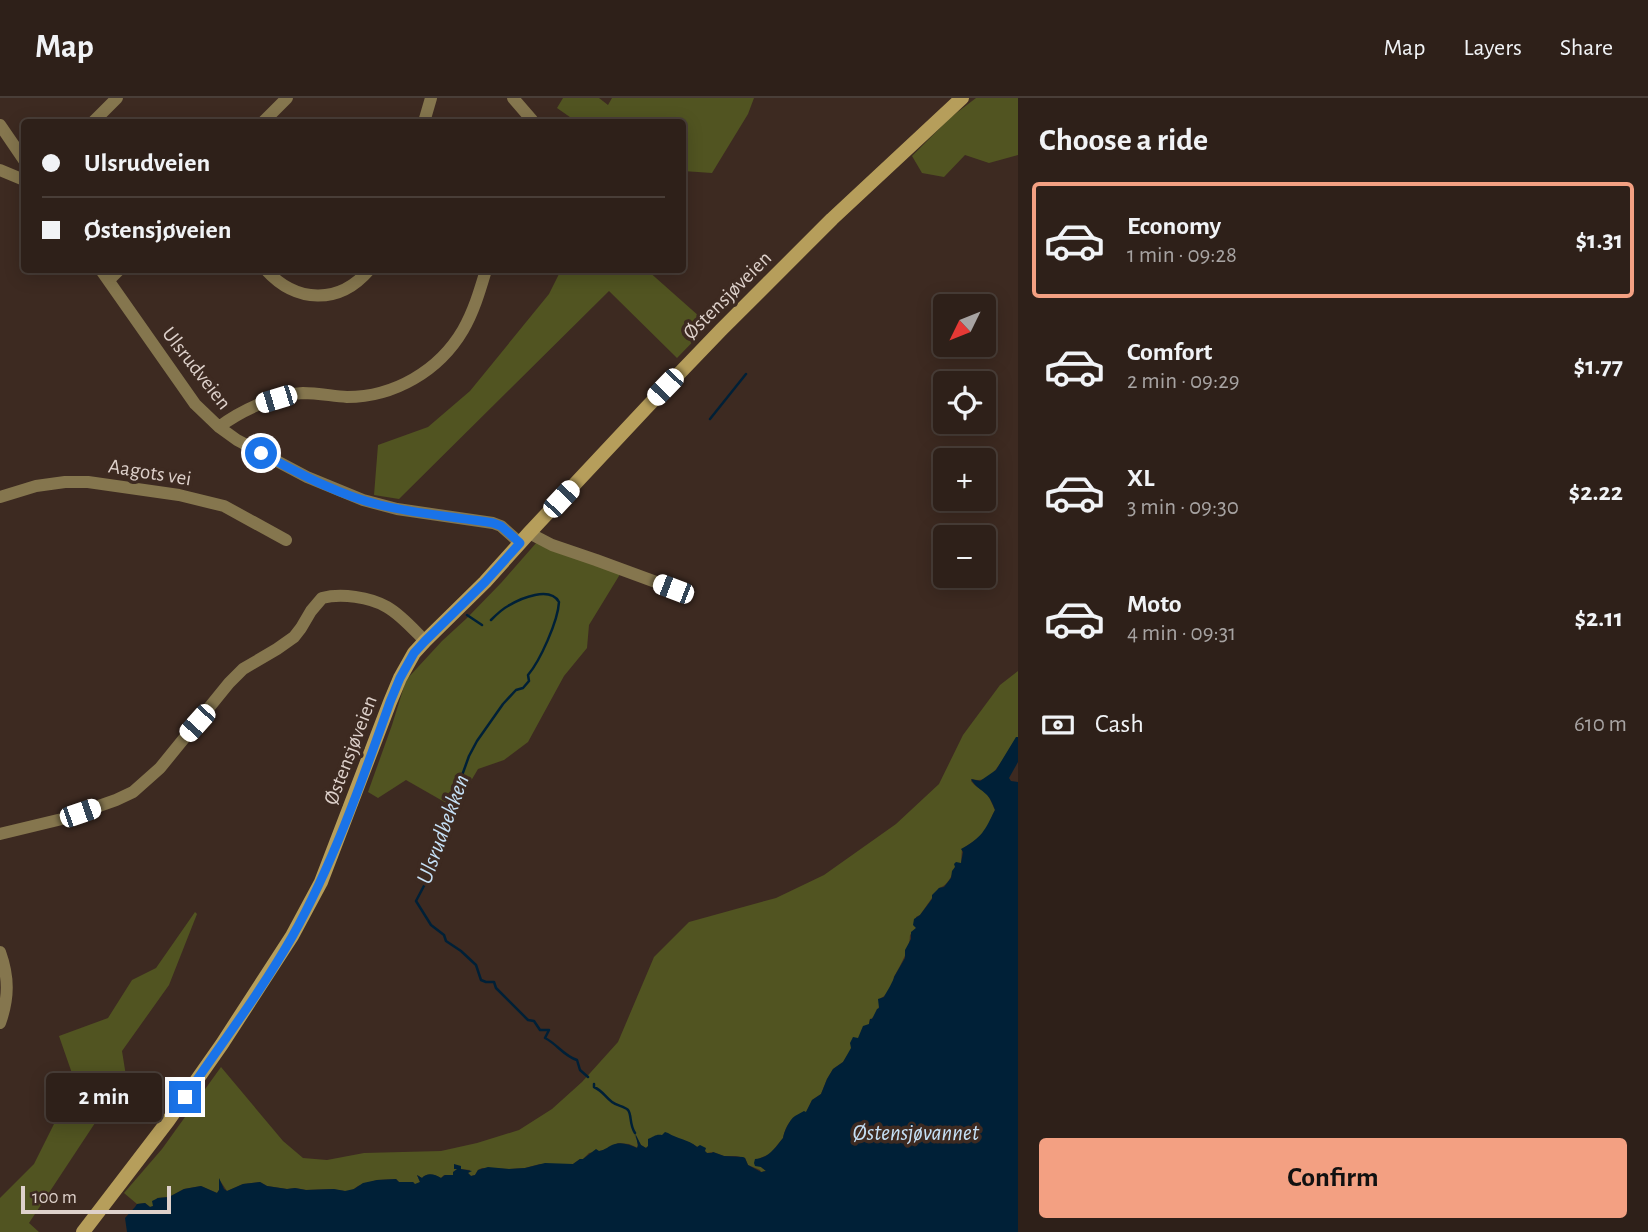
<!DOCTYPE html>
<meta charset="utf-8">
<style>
body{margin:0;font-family:"Alegreya Sans",sans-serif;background:#3a2d26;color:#f1f3f6;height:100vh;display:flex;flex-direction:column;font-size:26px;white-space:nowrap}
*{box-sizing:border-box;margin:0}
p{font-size:23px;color:#a7a3a2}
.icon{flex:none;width:38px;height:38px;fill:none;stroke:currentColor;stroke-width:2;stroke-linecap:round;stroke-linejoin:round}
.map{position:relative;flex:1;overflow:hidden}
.sheet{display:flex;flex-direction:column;background:#2e2019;width:630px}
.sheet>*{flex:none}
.banner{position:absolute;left:21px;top:21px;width:665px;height:154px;border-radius:7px;box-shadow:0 4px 18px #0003,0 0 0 2px #493e38;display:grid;align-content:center;height:154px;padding:0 21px;background:#2e2019}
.needle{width:46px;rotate:227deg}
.controls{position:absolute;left:933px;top:196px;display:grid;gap:14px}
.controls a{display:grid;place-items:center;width:63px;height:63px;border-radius:7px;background:#2e2019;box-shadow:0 4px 18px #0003,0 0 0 2px #493e38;font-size:35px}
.scale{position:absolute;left:21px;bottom:18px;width:150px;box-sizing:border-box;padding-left:7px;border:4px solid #ded1cb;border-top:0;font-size:19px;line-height:24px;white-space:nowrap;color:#ded1cb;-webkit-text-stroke:5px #3d2a21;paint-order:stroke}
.end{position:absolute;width:32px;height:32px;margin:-16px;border:9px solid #1a73e8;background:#fff;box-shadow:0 0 0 4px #fff}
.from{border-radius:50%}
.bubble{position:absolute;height:49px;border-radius:7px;background:#2e2019;box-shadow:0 4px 18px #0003,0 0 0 2px #493e38;font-size:23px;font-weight:600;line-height:49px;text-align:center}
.car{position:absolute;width:21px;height:42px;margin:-21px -10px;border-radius:9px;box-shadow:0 0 5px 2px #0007;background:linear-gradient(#fff 24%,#345 0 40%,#fff 0 76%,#345 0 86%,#fff 0)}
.banner b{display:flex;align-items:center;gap:24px;height:66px;font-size:26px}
.banner b+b{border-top:2px solid #493e38}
.banner i{width:18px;height:18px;background:#f1f3f6}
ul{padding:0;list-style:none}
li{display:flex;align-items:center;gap:21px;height:116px;margin:0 14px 10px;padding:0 7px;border:4px solid transparent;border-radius:7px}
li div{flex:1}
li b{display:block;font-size:26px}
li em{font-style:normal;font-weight:600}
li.selected{border-color:#f3a082}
li>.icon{width:63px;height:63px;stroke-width:1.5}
h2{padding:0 21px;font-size:32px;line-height:84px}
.pay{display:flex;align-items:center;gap:18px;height:77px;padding:0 21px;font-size:26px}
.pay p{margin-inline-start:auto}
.button{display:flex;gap:14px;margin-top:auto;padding:14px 21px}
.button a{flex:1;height:80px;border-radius:7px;background:#f3a082;color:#111;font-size:28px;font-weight:600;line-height:80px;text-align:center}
header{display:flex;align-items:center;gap:42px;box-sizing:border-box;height:98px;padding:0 35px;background:#2e2019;border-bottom:2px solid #493e38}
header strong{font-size:33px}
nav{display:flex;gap:38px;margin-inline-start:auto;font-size:24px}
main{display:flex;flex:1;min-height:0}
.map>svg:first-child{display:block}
.green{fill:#515421}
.water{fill:#002037}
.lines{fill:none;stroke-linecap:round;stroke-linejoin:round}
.stream{stroke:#002037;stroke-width:2.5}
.street{stroke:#85764e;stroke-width:12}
.secondary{stroke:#b69e5b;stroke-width:14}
.route{stroke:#1a73e8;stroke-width:9}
.labels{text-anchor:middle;stroke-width:7;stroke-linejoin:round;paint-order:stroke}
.street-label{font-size:21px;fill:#ded1cb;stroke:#3d2a21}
.water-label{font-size:23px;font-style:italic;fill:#c6e1f7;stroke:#3d2a21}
</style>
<header>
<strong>Map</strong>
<nav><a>Map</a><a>Layers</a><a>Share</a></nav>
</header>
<main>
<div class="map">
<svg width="1018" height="1134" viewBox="0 0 1018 1134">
<rect width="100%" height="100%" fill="#3d2a21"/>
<!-- green -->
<path class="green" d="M563 0H599L608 7 612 0H754L748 16 712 75 683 73 682 24H577L557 10Z
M976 0H1018V57L989 65 965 57 944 79 922 75 912 58 951 19Z
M561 172H647L709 227 677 260 609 193 399 401 374 397 378 347 428 329 470 293 549 196Z
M537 444 622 473 589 527 587 550 564 578 528 644 504 662 478 671 455 710 406 682 378 700 368 694 392 627 406 582 442 543 467 520 501 485Z
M1018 573V639C1006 651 994 689 972 681L971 683C976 689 979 690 984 693 989 697 992 706 995 712 992 717 990 723 988 728 983 738 971 745 962 751L961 765 955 769C952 777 948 788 939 790L920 817 916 819V830L910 837C910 851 901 866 894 879 894 885 887 898 881 900 879 908 878 919 870 921L869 926 843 964 833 971 827 981 821 996 812 1002 806 1014C792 1018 786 1026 783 1040L770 1056 758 1061 761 1069 766 1073 761 1074 760 1072 748 1067 745 1060 736 1058H724L713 1054 707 1055C690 1043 682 1041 662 1038L646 1050 641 1047 634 1036 637 1042 638 1050 629 1046 618 1045 604 1052 589 1055 583 1061H580L573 1066H540L525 1070 509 1071 482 1070 478 1072 475 1077 471 1078 468 1075 470 1072 458 1071 453 1077H444L441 1080C435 1077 428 1074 422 1080L417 1077 420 1084 415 1087 413 1084H399L396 1081 377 1082 358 1088 351 1093H345L331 1091 306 1092 295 1090 287 1091 267 1088 260 1084 243 1086 227 1093 219 1081V1092L217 1095 201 1088 184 1091 169 1099 157 1100 154 1108 150 1109 145 1105 137 1106 124 1095 162 1051 221 969 283 1043 303 1060 327 1062 364 1055 441 1053 477 1045 519 1032 552 1011 582 984 618 944 654 859 689 824 776 800 824 777 896 726 939 686 963 637 1000 587Z
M195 814 197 816 169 887 122 953 126 978 29 1125 39 1134H0V1100L34 1066 75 984 59 938 108 920 132 882 156 870Z"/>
<!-- water -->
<path class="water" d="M1016 639H1018V664L1009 680 1011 683 1018 684V1134H127L125 1120 135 1109 137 1106 145 1105 150 1109 153 1108 152 1103 158 1100 169 1099 184 1091 201 1088 217 1095 219 1092V1080L224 1091 227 1093 243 1086 260 1084 267 1088 287 1091 295 1090 306 1092 334 1091 345 1093 354 1091 363 1085 377 1082 396 1081 399 1084H413L415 1086 420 1084 417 1077 422 1080C427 1074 435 1076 441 1080L445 1077H453V1074L457 1071H454V1066L461 1068V1071L472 1073 468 1075 471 1078 475 1077 478 1072 488 1069 509 1071 525 1070 545 1065 573 1066 580 1061H583L596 1051 599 1053C606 1052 608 1048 615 1046 623 1044 630 1047 637 1050L638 1047 635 1035 641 1047 646 1050 648 1048V1041C654 1039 655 1036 662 1037L665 1034 668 1035C677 1041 688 1041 697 1049L700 1047 706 1050 705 1053 707 1055H712L713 1054 724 1058 743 1059 745 1060 748 1067 761 1074 766 1073 761 1069 755 1068 754 1065 755 1061C769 1060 775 1050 783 1040 784 1034 789 1022 795 1018 798 1016 801 1015 804 1013L806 1014 812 1002 821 996 827 981 833 971 843 964 851 950 850 945 853 939 858 940 863 928 869 926 870 921H872L877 911 879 910 878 901 884 899C886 895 894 882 894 879L905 860V852L911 841V834L916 830 913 827 914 821 920 817 932 801V797L939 790 944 789 951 780 952 773 955 769 954 766 956 764 961 765 963 754 961 751C982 740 985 732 995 712 993 707 991 701 987 697 981 691 975 689 971 681L980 683 996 672Z"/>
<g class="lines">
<!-- stream -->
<path class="stream" d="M710 321 746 276
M467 517 482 527
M491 522C496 517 502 511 508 508 521 500 550 488 559 504 558 523 540 563 528 577L529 583 523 590 516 592 503 606 477 643 469 658 460 683 445 715 446 723 436 741 430 762 426 768V784L416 803 431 827 444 837 446 843 461 853 476 867 481 882 486 884H494L496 890 528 922 534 923 540 932H549L545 940C557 946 564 958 577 962L580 972 588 979
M594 986V989C603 993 605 999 612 1004 617 1008 624 1008 628 1012 632 1017 629 1026 635 1035"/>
<!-- street -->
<path class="street" d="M513 0 532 22V24
M93 24 117 0
M263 24 287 0
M424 24 431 0
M0 27 24 62
M0 72 24 82
M101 172 195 306 219 329 237 342 307 379 363 402 397 411 493 425 501 428 520 445
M266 172C296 205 339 207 369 172
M109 182 119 172
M219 329C240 313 276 296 303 295 318 295 332 298 347 299 394 299 439 273 463 232 474 213 480 192 486 172
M0 399 36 388 65 384H88L179 397 224 408 286 442
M529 435 552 447 596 462 683 494
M0 736 62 721 116 702 133 694 160 670 229 585 243 571 277 551 294 539 301 530 311 513 322 500C341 495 370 499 387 509 401 517 413 531 425 543
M0 854C9 879 9 900 0 925"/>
<!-- secondary -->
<path class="secondary" d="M83 1134 168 1023 222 946 292 838 321 784 390 604 400 580 414 555 425 543 485 484 529 435 647 309 721 232 832 121 962 0"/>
</g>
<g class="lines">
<!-- route -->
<path class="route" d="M185 999C221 946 260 895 292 839 333 766 362 683 390 604L400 580 414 555 425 543 485 484 520 445 501 428 493 425C456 419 417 416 380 407 338 397 299 375 261 355"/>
</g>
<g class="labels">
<!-- street labels -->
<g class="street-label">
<text transform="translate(727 197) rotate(-45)" y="7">Østensjøveien</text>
<text transform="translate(197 270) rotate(52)" y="7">Ulsrudveien</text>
<text transform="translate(150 374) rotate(9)" y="7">Aagots vei</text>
<text transform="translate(350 652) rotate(-69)" y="7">Østensjøveien</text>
</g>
<!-- water labels -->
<g class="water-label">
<text transform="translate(442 731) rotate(-70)" y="8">Ulsrudbekken</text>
<text x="916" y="1042">Østensjøvannet</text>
</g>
</g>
</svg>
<div class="controls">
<a><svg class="needle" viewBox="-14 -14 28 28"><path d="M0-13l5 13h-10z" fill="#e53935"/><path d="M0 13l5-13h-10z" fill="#a7a3a2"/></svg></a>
<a><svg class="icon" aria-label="locate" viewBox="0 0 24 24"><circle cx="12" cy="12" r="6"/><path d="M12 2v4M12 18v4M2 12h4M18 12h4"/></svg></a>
<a>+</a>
<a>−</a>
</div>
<div class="scale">100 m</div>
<i class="end from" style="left:261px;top:355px"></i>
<i class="end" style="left:185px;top:999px"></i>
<div class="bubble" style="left:46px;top:975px;width:116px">2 min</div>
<i class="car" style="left:665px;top:289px;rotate:224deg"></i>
<i class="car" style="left:276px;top:301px;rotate:253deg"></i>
<i class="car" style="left:561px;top:401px;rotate:43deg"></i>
<i class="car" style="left:673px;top:491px;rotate:291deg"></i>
<i class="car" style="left:197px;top:625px;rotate:222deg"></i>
<i class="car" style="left:80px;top:715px;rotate:71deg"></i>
<div class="banner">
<b><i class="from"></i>Ulsrudveien</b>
<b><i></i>Østensjøveien</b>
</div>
</div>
<section class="sheet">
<h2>Choose a ride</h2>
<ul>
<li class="selected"><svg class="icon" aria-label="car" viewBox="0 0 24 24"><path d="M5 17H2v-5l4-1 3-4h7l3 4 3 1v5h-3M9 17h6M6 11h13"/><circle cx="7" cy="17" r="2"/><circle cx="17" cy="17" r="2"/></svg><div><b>Economy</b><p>1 min · 09:28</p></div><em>$1.31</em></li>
<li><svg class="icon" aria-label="car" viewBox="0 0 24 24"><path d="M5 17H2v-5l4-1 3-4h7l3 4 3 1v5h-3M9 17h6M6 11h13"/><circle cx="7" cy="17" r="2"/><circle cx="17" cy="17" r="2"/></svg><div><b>Comfort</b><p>2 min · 09:29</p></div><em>$1.77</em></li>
<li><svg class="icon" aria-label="car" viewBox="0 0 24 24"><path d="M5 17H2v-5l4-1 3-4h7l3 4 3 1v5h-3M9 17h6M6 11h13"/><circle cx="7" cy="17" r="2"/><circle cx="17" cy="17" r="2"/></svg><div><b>XL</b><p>3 min · 09:30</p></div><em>$2.22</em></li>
<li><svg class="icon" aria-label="car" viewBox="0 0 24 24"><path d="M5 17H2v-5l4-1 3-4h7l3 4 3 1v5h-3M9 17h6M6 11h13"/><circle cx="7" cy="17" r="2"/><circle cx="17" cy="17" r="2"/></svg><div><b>Moto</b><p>4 min · 09:31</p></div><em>$2.11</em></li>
</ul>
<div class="pay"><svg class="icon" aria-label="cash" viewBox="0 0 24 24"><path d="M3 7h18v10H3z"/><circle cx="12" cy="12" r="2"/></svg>Cash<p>610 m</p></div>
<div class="button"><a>Confirm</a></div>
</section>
</main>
